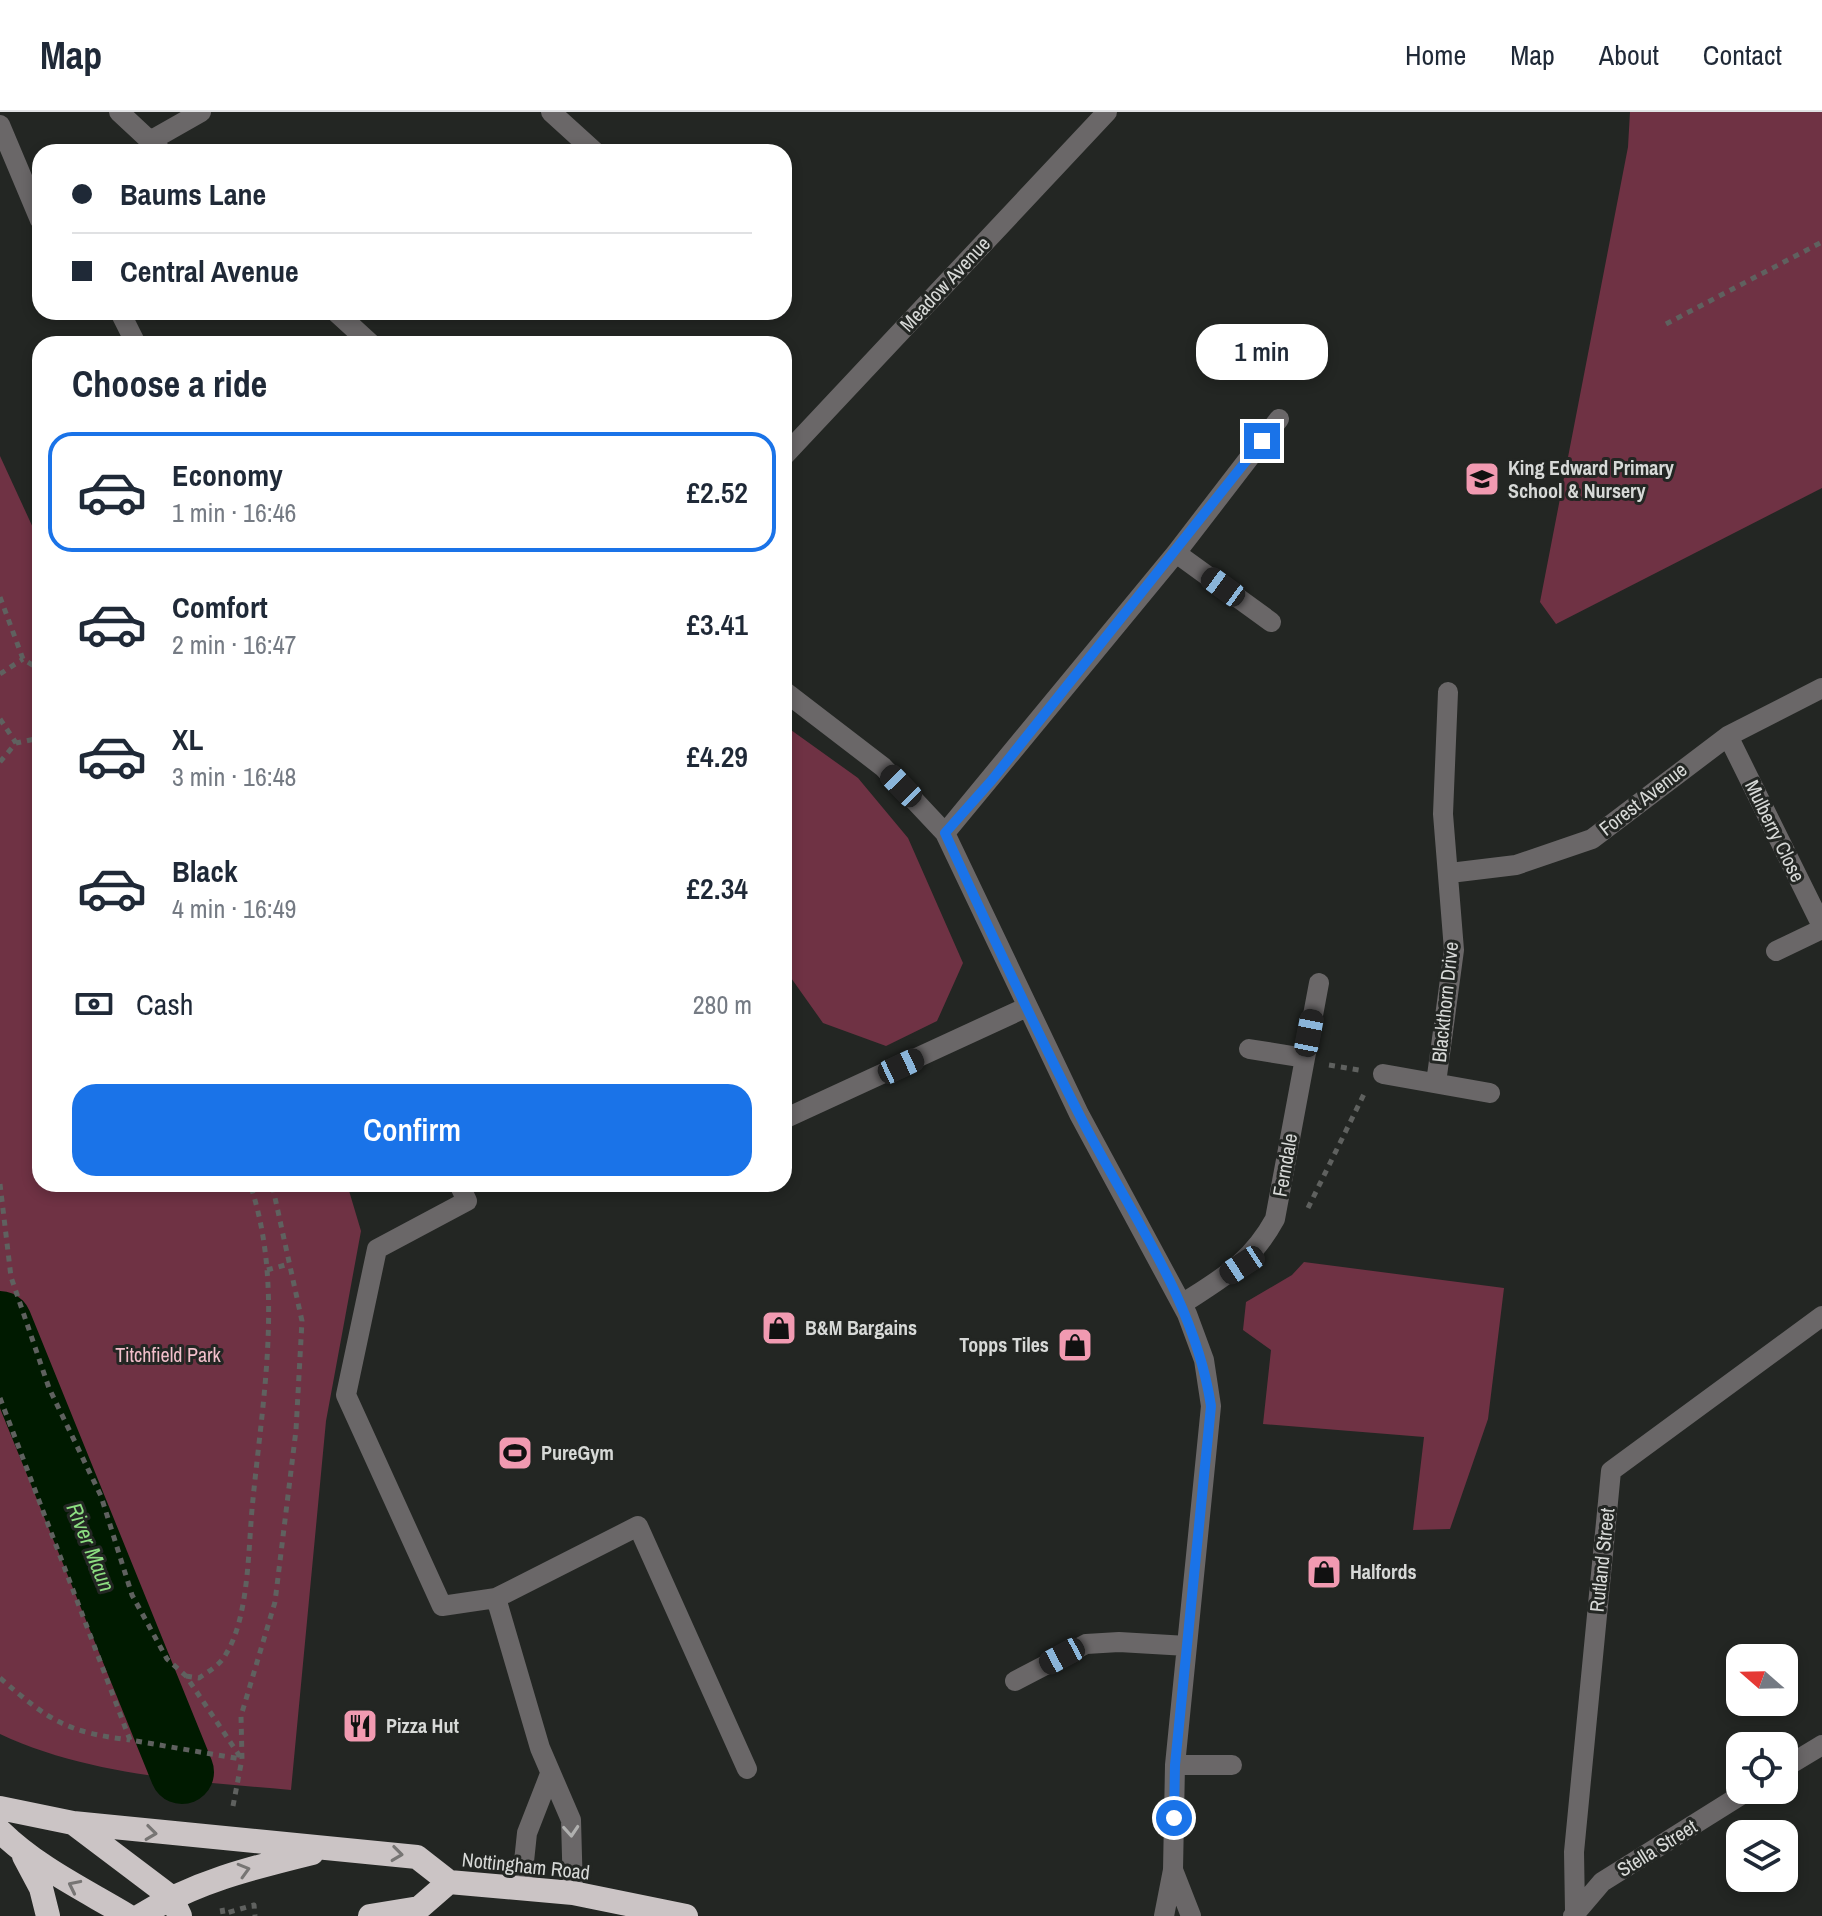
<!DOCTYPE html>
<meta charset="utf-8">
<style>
body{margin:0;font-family:"Archivo Narrow",sans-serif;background:#f6f6f7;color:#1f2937;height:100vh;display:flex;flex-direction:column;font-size:30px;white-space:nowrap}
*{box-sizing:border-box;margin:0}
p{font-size:26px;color:#747a83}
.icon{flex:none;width:44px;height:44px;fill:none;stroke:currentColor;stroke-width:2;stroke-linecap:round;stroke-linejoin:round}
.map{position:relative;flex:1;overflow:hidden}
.panel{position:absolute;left:32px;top:224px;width:760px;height:856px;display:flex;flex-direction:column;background:#fff;border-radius:24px;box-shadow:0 4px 12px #0003}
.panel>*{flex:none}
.hud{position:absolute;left:32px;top:32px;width:760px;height:176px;border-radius:24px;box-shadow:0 4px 12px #0003;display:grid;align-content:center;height:176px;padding:0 40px;background:#fff}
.needle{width:52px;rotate:290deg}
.controls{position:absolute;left:1726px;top:1532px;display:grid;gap:16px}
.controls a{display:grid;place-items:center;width:72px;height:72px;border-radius:16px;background:#fff;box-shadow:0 4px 12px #0003;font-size:40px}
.end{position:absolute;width:36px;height:36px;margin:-18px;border:10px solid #1a73e8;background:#fff;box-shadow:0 0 0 4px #fff}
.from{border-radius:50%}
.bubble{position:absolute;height:56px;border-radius:24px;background:#fff;box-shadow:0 4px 12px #0003;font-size:26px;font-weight:600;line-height:56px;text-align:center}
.car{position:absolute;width:24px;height:48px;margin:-24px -12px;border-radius:10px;box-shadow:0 0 6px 2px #0007;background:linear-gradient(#222 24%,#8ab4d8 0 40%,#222 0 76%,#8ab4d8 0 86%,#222 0)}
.hud b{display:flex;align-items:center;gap:28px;height:76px;font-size:30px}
.hud b+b{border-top:2px solid #e0e1e3}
.hud i{width:20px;height:20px;background:#1f2937}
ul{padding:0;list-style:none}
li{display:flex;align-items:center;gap:24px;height:120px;margin:0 16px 12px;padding:0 24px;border:4px solid transparent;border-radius:24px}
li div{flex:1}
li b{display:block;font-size:30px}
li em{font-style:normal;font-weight:600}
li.current{border-color:#1a73e8}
li>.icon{width:72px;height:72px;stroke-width:1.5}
h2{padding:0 40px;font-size:36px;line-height:96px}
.pay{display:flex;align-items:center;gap:20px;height:88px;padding:0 40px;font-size:30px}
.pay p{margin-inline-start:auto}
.primary-button{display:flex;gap:16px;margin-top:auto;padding:16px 40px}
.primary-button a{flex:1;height:92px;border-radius:24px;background:#1a73e8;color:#fff;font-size:32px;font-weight:600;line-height:92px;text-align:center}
header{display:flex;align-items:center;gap:48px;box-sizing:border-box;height:112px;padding:0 40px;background:#fff;border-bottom:2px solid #e0e1e3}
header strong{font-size:38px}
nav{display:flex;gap:44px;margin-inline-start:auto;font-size:28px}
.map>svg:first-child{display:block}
.green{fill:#6f3244}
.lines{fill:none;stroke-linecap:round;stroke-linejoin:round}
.river{stroke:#001a00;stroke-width:64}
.path{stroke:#5f615f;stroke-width:5;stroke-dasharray:6 6;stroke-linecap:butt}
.minor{stroke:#6a6768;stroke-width:20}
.highway{stroke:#cbc4c5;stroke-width:24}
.oneway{stroke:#b1b1b0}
.oneway2{stroke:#777574}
.route{stroke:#1a73e8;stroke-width:10}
.labels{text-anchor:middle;stroke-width:6;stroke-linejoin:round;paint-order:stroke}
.street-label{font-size:20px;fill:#d7d9d7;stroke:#232623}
.poi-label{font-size:20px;font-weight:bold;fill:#d7d9d7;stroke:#232623;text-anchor:start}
.park-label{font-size:20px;fill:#f2bfcb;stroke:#232623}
.water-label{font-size:22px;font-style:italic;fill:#8cde81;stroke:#232623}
</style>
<header>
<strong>Map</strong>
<nav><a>Home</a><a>Map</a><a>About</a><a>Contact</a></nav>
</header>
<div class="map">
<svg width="1822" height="1804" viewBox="0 0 1822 1804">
<rect width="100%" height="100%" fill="#232623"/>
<!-- green -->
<path class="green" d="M1630 0H1822V376L1556 512 1540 490 1628 35Z
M0 344 40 431V1072H347L361 1119 326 1309 291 1678C193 1669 90 1664 0 1622Z
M784 613 858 666 908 726 963 851 937 909 886 934 823 911 784 856Z
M1304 1150 1504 1176 1488 1307 1450 1417 1413 1418 1424 1325 1263 1312 1271 1238 1243 1218 1246 1190 1292 1163Z"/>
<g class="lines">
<!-- river -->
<path class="river" d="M0 1211 182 1660"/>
<!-- path -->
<path class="path" d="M1666 212 1822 130
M0 485 23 547 40 558
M0 562 23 547
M0 607 16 631
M0 650 16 631 35 627 40 630
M1329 953 1359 958
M0 1072 11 1165 49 1276 101 1384 132 1483 167 1547 186 1564 241 1646
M1308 1096 1365 980
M267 1158 289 1152
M0 1286 130 1628 241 1647
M186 1564 199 1566C209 1559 220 1553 226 1542 250 1503 248 1432 253 1387 263 1284 284 1172 250 1072
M0 1566C49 1608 65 1620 130 1628
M233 1694 242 1647 241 1604 275 1490 296 1318 302 1209 272 1072
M222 1796 223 1802 254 1793 255 1804"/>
<!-- minor -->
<path class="minor" d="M119 0 162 40
M551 0 595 40
M0 13 40 108
M150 29 201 0
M120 200 136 232
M336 200 371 232
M784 344 1107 0
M1176 441 1271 510
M784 579 883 655 945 721 1079 1002 1187 1202 1204 1248 1211 1294 1175 1653 1173 1758 1164 1804
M1728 624 1822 814
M945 721 1176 441 1279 307
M1450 761 1516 753 1592 727 1728 624 1822 576
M1776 839 1822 817
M1249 937 1305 946
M1383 962 1490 981
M1436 971 1454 838 1443 702 1448 580
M784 1007 1027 895
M459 1072 467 1089 377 1137 346 1283 442 1494 496 1486 638 1414 747 1657
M1182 1192C1222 1166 1251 1151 1275 1107L1319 871
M496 1486 540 1636 571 1708 573 1781
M1015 1569 1086 1532 1119 1530 1187 1534
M1175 1653H1232
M1784 1656 1822 1633
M1173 1758 1191 1804
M521 1778 527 1721 550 1662
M1575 1799 1574 1740 1611 1359 1822 1204
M1573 1804 1602 1770 1749 1678"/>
<!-- highway -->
<path class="highway" d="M0 1696 73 1711 171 1785 180 1804
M73 1711 417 1745 449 1770
M0 1719C38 1756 83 1777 128 1804
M24 1744 41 1776 48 1804
M140 1804C194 1770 251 1756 312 1741
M370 1804 419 1796 449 1770 573 1781 686 1804"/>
</g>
<!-- one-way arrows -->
<defs><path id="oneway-chevron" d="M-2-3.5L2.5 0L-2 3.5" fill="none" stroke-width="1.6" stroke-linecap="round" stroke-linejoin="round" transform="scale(2)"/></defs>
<use class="oneway" href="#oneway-chevron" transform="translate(571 1719) rotate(86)"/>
<g class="oneway2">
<use href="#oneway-chevron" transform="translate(151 1721) rotate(7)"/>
<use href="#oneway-chevron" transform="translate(397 1742) rotate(7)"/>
<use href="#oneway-chevron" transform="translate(244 1758) rotate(-16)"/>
<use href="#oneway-chevron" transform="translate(74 1774) rotate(-154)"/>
</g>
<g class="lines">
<!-- route -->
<path class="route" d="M1174 1706 1175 1653 1211 1294C1195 1187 1127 1097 1079 1002 1032 910 988 815 945 721L992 668 1262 329"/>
</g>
<!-- icons -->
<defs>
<symbol id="school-square" viewBox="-11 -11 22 22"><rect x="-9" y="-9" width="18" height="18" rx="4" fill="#f19ab1" stroke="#232623"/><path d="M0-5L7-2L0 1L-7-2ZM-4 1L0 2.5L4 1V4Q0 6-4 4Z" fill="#111"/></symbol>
<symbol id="shop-square" viewBox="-11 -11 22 22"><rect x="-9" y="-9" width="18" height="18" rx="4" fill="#f19ab1" stroke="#232623"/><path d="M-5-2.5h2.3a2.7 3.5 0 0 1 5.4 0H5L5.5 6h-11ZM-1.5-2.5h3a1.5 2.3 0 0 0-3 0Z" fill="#111"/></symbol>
<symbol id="stadium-square" viewBox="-11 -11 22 22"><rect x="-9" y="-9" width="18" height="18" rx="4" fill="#f19ab1" stroke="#232623"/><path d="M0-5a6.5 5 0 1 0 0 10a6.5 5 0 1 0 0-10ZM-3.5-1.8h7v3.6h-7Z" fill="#111"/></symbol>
<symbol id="restaurant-square" viewBox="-11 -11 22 22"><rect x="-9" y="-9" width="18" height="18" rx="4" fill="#f19ab1" stroke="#232623"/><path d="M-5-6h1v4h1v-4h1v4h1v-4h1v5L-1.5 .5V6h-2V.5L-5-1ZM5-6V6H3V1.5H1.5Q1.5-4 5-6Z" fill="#111"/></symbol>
</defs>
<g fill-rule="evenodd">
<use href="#school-square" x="1462" y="347" width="40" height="40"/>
<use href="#shop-square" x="759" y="1196" width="40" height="40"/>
<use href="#shop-square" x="1055" y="1213" width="40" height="40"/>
<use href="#stadium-square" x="495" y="1321" width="40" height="40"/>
<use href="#shop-square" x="1304" y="1440" width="40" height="40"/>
<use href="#restaurant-square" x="340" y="1594" width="40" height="40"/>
</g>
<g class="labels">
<!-- street labels -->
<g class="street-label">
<text transform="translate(945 172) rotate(-47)" y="7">Meadow Avenue</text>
<text transform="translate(1643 687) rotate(-38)" y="7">Forest Avenue</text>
<text transform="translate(1775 719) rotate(64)" y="7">Mulberry Close</text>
<text transform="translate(1445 890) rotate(-84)" y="7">Blackthorn Drive</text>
<text transform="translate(1285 1053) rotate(-80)" y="7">Ferndale</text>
<text transform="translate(1602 1448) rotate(-84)" y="7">Rutland Street</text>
<text transform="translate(1657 1736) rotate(-32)" y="7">Stella Street</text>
<text transform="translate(526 1754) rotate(6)" y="7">Nottingham Road</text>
</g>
<!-- poi labels -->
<g class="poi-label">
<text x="1508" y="363">King Edward Primary<tspan x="1508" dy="23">School &amp; Nursery</tspan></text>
<text x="805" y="1223">B&amp;M Bargains</text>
<text x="1049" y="1240" text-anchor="end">Topps Tiles</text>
<text x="541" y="1348">PureGym</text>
<text x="1350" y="1467">Halfords</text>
<text x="386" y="1621">Pizza Hut</text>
</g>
<!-- park labels -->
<g class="park-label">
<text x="168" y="1250">Titchfield Park</text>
</g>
<!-- water labels -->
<g class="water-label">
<text transform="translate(91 1435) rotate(68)" y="8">River Maun</text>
</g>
</g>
</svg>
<div class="controls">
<a><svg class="needle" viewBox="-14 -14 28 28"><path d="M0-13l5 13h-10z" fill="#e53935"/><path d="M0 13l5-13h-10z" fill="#747a83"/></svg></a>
<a><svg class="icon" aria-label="locate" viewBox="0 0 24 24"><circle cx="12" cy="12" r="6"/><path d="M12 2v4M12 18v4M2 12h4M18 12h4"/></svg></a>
<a><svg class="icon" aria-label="layers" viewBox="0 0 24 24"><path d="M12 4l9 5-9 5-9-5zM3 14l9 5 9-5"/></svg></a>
</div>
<i class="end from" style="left:1174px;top:1706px"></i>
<i class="end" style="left:1262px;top:329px"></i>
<div class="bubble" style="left:1196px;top:212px;width:132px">1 min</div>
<i class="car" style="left:1223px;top:475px;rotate:306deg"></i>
<i class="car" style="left:901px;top:674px;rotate:316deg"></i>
<i class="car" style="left:1309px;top:921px;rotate:11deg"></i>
<i class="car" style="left:901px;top:954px;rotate:65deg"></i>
<i class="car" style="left:1242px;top:1153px;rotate:237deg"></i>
<i class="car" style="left:1062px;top:1544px;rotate:242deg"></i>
<div class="hud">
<b><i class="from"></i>Baums Lane</b>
<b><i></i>Central Avenue</b>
</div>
<section class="panel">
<h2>Choose a ride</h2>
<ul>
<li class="current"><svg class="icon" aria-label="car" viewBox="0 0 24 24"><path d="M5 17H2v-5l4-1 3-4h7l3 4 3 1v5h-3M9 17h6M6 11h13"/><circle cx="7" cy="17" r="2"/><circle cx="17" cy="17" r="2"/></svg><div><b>Economy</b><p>1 min · 16:46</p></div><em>£2.52</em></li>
<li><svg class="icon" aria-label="car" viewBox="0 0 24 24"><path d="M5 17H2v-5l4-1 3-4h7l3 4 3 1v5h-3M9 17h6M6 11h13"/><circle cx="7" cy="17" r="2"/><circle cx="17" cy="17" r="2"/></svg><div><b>Comfort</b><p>2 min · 16:47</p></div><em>£3.41</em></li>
<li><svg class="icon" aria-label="car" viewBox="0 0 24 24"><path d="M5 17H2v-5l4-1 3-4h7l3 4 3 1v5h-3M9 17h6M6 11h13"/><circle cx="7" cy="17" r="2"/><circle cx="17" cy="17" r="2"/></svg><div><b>XL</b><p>3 min · 16:48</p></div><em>£4.29</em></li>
<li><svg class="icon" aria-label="car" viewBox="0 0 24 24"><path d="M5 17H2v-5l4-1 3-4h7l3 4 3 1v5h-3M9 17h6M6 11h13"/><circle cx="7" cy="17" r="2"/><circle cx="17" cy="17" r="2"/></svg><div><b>Black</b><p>4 min · 16:49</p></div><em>£2.34</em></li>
</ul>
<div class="pay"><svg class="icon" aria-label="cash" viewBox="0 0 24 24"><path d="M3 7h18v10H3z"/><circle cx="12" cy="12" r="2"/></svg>Cash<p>280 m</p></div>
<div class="primary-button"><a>Confirm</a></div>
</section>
</div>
